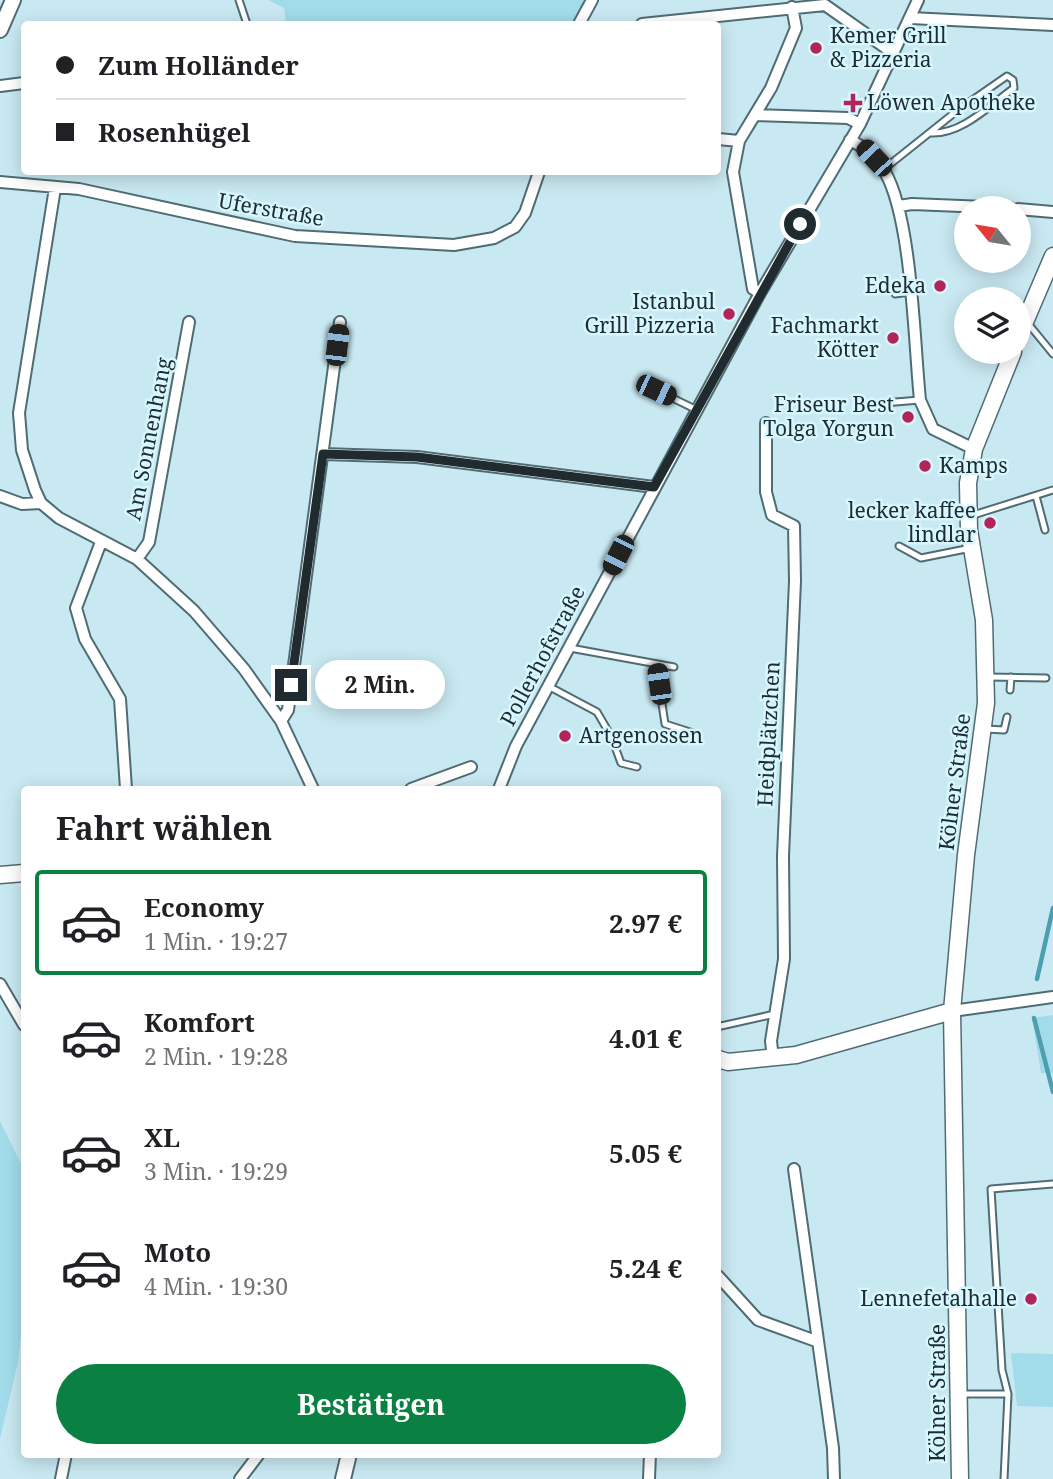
<!DOCTYPE html>
<html lang="de">
<meta charset="utf-8">
<style>
body{margin:0;font-family:"Noto Serif",serif;background:#f6f6f6;color:#202124;height:100vh;display:flex;flex-direction:column;font-size:26px;white-space:nowrap}
*{box-sizing:border-box;margin:0}
p{font-size:23px;color:#757577}
.icon{flex:none;width:38px;height:38px;fill:none;stroke:currentColor;stroke-width:2;stroke-linecap:round;stroke-linejoin:round}
.map{position:relative;flex:1;overflow:hidden}
.side{position:absolute;left:21px;top:786px;width:700px;height:672px;display:flex;flex-direction:column;background:#fff;border-radius:7px;box-shadow:0 4px 18px #0003}
.side>*{flex:none}
.hud{position:absolute;left:21px;top:21px;width:700px;height:154px;border-radius:7px;box-shadow:0 4px 18px #0003;display:grid;align-content:center;height:154px;padding:0 35px;background:#fff}
.needle{width:46px;rotate:300deg}
.tools{position:absolute;left:954px;top:196px;display:grid;gap:14px}
.tools a{display:grid;place-items:center;width:77px;height:77px;border-radius:50%;background:#fff;box-shadow:0 4px 18px #0003;font-size:35px}
.end{position:absolute;width:32px;height:32px;margin:-16px;border:9px solid #1f2b2e;background:#fff;box-shadow:0 0 0 4px #fff}
.from{border-radius:50%}
.bubble{position:absolute;height:49px;border-radius:24px;background:#fff;box-shadow:0 4px 18px #0003;font-size:23px;font-weight:700;line-height:49px;text-align:center}
.car{position:absolute;width:21px;height:42px;margin:-21px -10px;border-radius:9px;box-shadow:0 0 5px 2px #0007;background:linear-gradient(#222 24%,#8ab4d8 0 40%,#222 0 76%,#8ab4d8 0 86%,#222 0)}
.hud b{display:flex;align-items:center;gap:24px;height:66px;font-size:26px}
.hud b+b{border-top:2px solid #e0e0e0}
.hud i{width:18px;height:18px;background:#202124}
ul{padding:0;list-style:none}
li{display:flex;align-items:center;gap:21px;height:105px;margin:0 14px 10px;padding:0 21px;border:4px solid transparent;border-radius:7px}
li div{flex:1}
li b{display:block;font-size:26px}
li em{font-style:normal;font-weight:700}
li.selected{border-color:#0b8043}
li>.icon{width:63px;height:63px;stroke-width:1.5}
h2{padding:0 35px;font-size:32px;line-height:84px}
.primary-button{display:flex;gap:14px;margin-top:auto;padding:14px 35px}
.primary-button a{flex:1;height:80px;border-radius:42px;background:#0b8043;color:#fff;font-size:28px;font-weight:700;line-height:80px;text-align:center}
.map>svg:first-child{display:block}
.green{fill:#a2dcea}
.lines{fill:none;stroke-linecap:round;stroke-linejoin:round}
.stream{stroke:#4c9fb1;stroke-width:4.5}
.service-casing{stroke:#4f6c73;stroke-width:9}
.minor-casing{stroke:#4f6c73;stroke-width:14}
.tertiary-casing{stroke:#4f6c73;stroke-width:18}
.secondary-casing{stroke:#4f6c73;stroke-width:19}
.service{stroke:#fff;stroke-width:5}
.minor{stroke:#fff;stroke-width:10}
.tertiary{stroke:#fff;stroke-width:14}
.secondary{stroke:#fff;stroke-width:16}
.route{stroke:#1f2b2e;stroke-width:9}
.poi-dot{fill:#b32459;stroke:#d6f7ff;stroke-width:2.5}
.labels{text-anchor:middle;stroke-width:5;stroke-linejoin:round;paint-order:stroke}
.poi-label{font-size:21px;fill:#1f2b2e;stroke:#d6f7ff;text-anchor:end}
.street-label{font-size:21px;fill:#1f2b2e;stroke:#d6f7ff}
</style>
<div class="map">
<svg width="1053" height="1479" viewBox="0 0 1053 1479">
<rect width="100%" height="100%" fill="#c9e9f2"/>
<!-- green -->
<path class="green" d="M268 0H586L573 24H286L284 8Z
M1053 1015V1073H1041L1032 1018Z
M0 1121 24 1170V1305L18 1362 0 1439Z
M1011 1353 1053 1354V1407L1017 1406Z"/>
<g class="lines">
<!-- stream -->
<path class="stream" d="M1037 979 1053 908
M1034 1018 1053 1092"/>
<defs>
<path id="service" d="M239 0 247 24
M884 169 958 110 1007 76 1013 80 1014 88C989 106 961 135 930 133
M895 294 910 292
M1026 321 1053 354
M656 390 697 410
M883 403 920 400
M1036 496 1045 530
M970 516 1053 490
M899 546 921 558 971 548
M570 648 674 667
M656 664 665 724 693 733
M989 677 1046 678
M550 687 597 712 611 736 621 763 637 767
M1010 690 1011 677
M986 729 1004 730 1007 717
M721 1026 775 1014
M960 1394H1008
M1004 1479 1008 1394 1002 1370 991 1189 1053 1184"/>
<path id="minor" d="M910 18 1053 25
M579 24 592 0
M642 24 825 5 893 53
M0 86 24 83
M756 115 848 118 860 124
M718 139 739 141
M850 140C864 147 878 158 885 172 912 219 914 342 920 400L933 429 974 449
M0 182 79 189 295 236 454 245 494 238 515 227 525 213 539 172
M55 188 19 413 22 450 35 490 41 503 59 518 137 559 194 611 244 669 281 721
M899 206 912 204 1010 208
M1018 209 1053 212
M760 293 753 289 733 172 739 141 771 88 796 28 792 7
M766 423V492L772 515 794 526 795 581 783 856 784 959 771 1041 773 1059
M323 454 417 457 654 487
M0 496 22 504 41 503
M101 542 76 608 85 639 120 699 126 789
M137 559 149 542 189 322
M313 789 281 721 288 710 340 322
M411 789 471 767
M499 789 516 746 760 293 860 124 918 0
M0 984 24 1025
M952 1011 1053 997
M794 1169 833 1448 834 1479
M718 1276 758 1320 816 1341
M61 1479 66 1454
M240 1479 259 1454
M649 1479 650 1454"/>
<path id="tertiary" d="M0 30 13 0
M343 1479 349 1454"/>
<path id="secondary" d="M1018 338 1053 256
M0 875 24 873
M718 1059 728 1062 796 1055 952 1011
M960 1479 952 1011 966 855 986 703 984 620 969 530 968 483 974 449 1013 352"/>
</defs>
<!-- service casing -->
<use href="#service" class="service-casing"/>
<!-- minor casing -->
<use href="#minor" class="minor-casing"/>
<!-- tertiary casing -->
<use href="#tertiary" class="tertiary-casing"/>
<!-- secondary casing -->
<use href="#secondary" class="secondary-casing"/>
<!-- service -->
<use href="#service" class="service"/>
<!-- minor -->
<use href="#minor" class="minor"/>
<!-- tertiary -->
<use href="#tertiary" class="tertiary"/>
<!-- secondary -->
<use href="#secondary" class="secondary"/>
</g>
<g class="lines">
<!-- route -->
<path class="route" d="M291 685 323 454 417 457 654 487 800 224"/>
</g>
<!-- markers -->
<g class="poi-dot">
<circle cx="816" cy="48" r="7"/>
<path d="M849.5 92.5h7v7h7v7h-7v7h-7v-7h-7v-7h7z"/>
<circle cx="940" cy="286" r="7"/>
<circle cx="729" cy="314" r="7"/>
<circle cx="893" cy="338" r="7"/>
<circle cx="908" cy="417" r="7"/>
<circle cx="925" cy="466" r="7"/>
<circle cx="990" cy="523" r="7"/>
<circle cx="565" cy="736" r="7"/>
<circle cx="1031" cy="1299" r="7"/>
</g>
<g class="labels">
<!-- poi labels -->
<g class="poi-label">
<text x="830" y="43" text-anchor="start">Kemer Grill<tspan x="830" dy="24">&amp; Pizzeria</tspan></text>
<text x="867" y="110" text-anchor="start">Löwen Apotheke</text>
<text x="926" y="293">Edeka</text>
<text x="715" y="309">Istanbul<tspan x="715" dy="24">Grill Pizzeria</tspan></text>
<text x="879" y="333">Fachmarkt<tspan x="879" dy="24">Kötter</tspan></text>
<text x="894" y="412">Friseur Best<tspan x="894" dy="24">Tolga Yorgun</tspan></text>
<text x="939" y="473" text-anchor="start">Kamps</text>
<text x="976" y="518">lecker kaffee<tspan x="976" dy="24">lindlar</tspan></text>
<text x="579" y="743" text-anchor="start">Artgenossen</text>
<text x="1017" y="1306">Lennefetalhalle</text>
</g>
<!-- street labels -->
<g class="street-label">
<text transform="translate(271 210) rotate(10)" y="7">Uferstraße</text>
<text transform="translate(149 439) rotate(-79)" y="7">Am Sonnenhang</text>
<text transform="translate(543 656) rotate(-62)" y="7">Pollerhofstraße</text>
<text transform="translate(769 734) rotate(-87)" y="7">Heidplätzchen</text>
<text transform="translate(955 782) rotate(-83)" y="7">Kölner Straße</text>
<text transform="translate(938 1393) rotate(-90)" y="7">Kölner Straße</text>
</g>
</g>
</svg>
<div class="tools">
<a><svg class="needle" viewBox="-14 -14 28 28"><path d="M0-13l5 13h-10z" fill="#e53935"/><path d="M0 13l5-13h-10z" fill="#757577"/></svg></a>
<a><svg class="icon" aria-label="layers" viewBox="0 0 24 24"><path d="M12 4l9 5-9 5-9-5zM3 14l9 5 9-5"/></svg></a>
</div>
<i class="end from" style="left:800px;top:224px"></i>
<i class="end" style="left:291px;top:685px"></i>
<div class="bubble" style="left:315px;top:660px;width:130px">2 Min.</div>
<i class="car" style="left:874px;top:158px;rotate:317deg"></i>
<i class="car" style="left:337px;top:345px;rotate:7deg"></i>
<i class="car" style="left:656px;top:390px;rotate:115deg"></i>
<i class="car" style="left:618px;top:555px;rotate:207deg"></i>
<i class="car" style="left:659px;top:684px;rotate:352deg"></i>
<div class="hud">
<b><i class="from"></i>Zum Holländer</b>
<b><i></i>Rosenhügel</b>
</div>
<section class="side">
<h2>Fahrt wählen</h2>
<ul>
<li class="selected"><svg class="icon" aria-label="car" viewBox="0 0 24 24"><path d="M5 17H2v-5l4-1 3-4h7l3 4 3 1v5h-3M9 17h6M6 11h13"/><circle cx="7" cy="17" r="2"/><circle cx="17" cy="17" r="2"/></svg><div><b>Economy</b><p>1 Min. · 19:27</p></div><em>2.97 €</em></li>
<li><svg class="icon" aria-label="car" viewBox="0 0 24 24"><path d="M5 17H2v-5l4-1 3-4h7l3 4 3 1v5h-3M9 17h6M6 11h13"/><circle cx="7" cy="17" r="2"/><circle cx="17" cy="17" r="2"/></svg><div><b>Komfort</b><p>2 Min. · 19:28</p></div><em>4.01 €</em></li>
<li><svg class="icon" aria-label="car" viewBox="0 0 24 24"><path d="M5 17H2v-5l4-1 3-4h7l3 4 3 1v5h-3M9 17h6M6 11h13"/><circle cx="7" cy="17" r="2"/><circle cx="17" cy="17" r="2"/></svg><div><b>XL</b><p>3 Min. · 19:29</p></div><em>5.05 €</em></li>
<li><svg class="icon" aria-label="car" viewBox="0 0 24 24"><path d="M5 17H2v-5l4-1 3-4h7l3 4 3 1v5h-3M9 17h6M6 11h13"/><circle cx="7" cy="17" r="2"/><circle cx="17" cy="17" r="2"/></svg><div><b>Moto</b><p>4 Min. · 19:30</p></div><em>5.24 €</em></li>
</ul>
<div class="primary-button"><a>Bestätigen</a></div>
</section>
</div>
